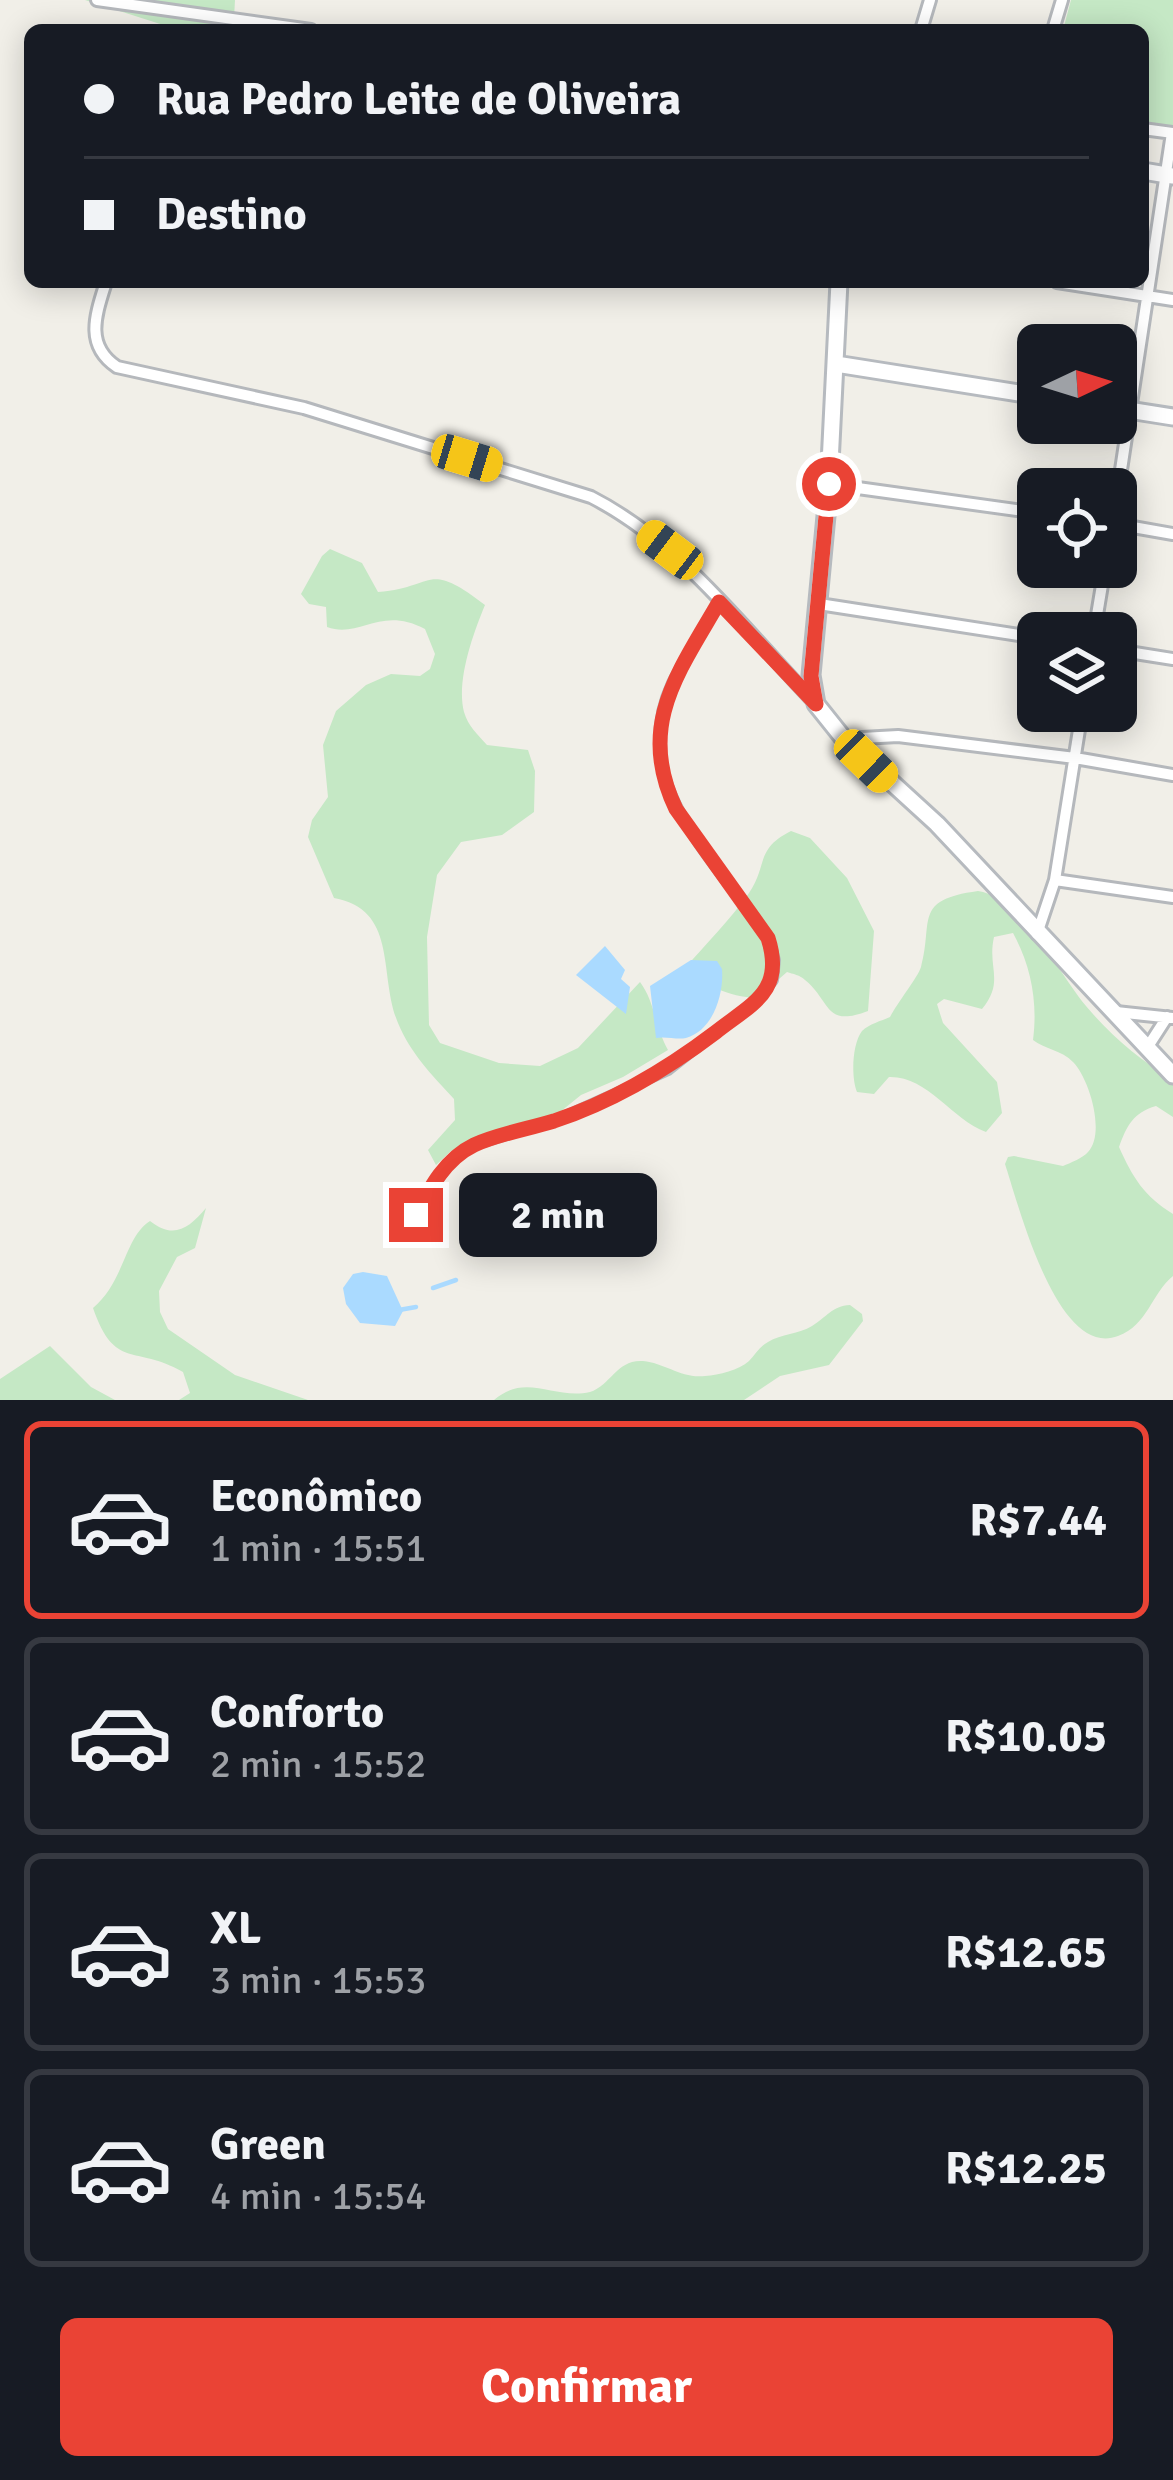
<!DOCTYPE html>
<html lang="pt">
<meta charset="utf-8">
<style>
body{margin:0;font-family:Signika,sans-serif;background:#20242c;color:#f1f3f6;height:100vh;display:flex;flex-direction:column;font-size:45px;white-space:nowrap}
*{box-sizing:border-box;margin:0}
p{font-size:39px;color:#9ea1a6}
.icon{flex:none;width:66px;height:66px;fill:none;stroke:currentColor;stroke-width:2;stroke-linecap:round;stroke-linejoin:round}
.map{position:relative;height:1400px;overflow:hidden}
.sheet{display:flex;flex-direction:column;background:#171b24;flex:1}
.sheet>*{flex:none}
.banner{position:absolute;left:24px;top:24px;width:1125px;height:264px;border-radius:18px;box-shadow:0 6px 30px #0003;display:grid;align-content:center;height:264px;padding:0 60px;background:#171b24}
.needle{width:78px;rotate:86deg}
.tools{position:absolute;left:1017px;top:324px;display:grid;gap:24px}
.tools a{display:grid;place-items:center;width:120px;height:120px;border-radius:18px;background:#171b24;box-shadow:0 6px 30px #0003;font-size:60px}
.end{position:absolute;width:54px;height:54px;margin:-27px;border:15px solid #ea4335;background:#fff;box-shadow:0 0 0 6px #fff}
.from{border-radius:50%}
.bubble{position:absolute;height:84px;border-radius:18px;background:#171b24;box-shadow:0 6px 30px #0003;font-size:39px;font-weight:700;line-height:84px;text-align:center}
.car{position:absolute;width:36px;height:72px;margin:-36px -18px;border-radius:15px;box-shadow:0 0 9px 3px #0007;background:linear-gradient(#f5c518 24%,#345 0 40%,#f5c518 0 76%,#345 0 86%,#f5c518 0)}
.banner b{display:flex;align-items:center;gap:42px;height:114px;font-size:45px}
.banner b+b{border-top:3px solid #363941}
.banner i{width:30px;height:30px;background:#f1f3f6}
ul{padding:21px 0 0;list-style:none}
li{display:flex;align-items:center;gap:36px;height:198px;margin:0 24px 18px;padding:0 36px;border:6px solid #363941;border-radius:18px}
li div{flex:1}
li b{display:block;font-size:45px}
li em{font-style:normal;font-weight:700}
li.current{border-color:#ea4335}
li>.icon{width:108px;height:108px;stroke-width:1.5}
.action{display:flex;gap:24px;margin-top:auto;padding:24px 60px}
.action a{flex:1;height:138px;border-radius:18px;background:#ea4335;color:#fff;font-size:48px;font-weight:700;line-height:138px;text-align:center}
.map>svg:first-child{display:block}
.green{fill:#c5e8c5}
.water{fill:#aadaff}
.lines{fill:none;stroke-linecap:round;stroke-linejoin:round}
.stream{stroke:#aadaff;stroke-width:4.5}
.lane-casing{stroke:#b5b8bc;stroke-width:12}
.street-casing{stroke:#b5b8bc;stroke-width:16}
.secondary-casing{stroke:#b6babf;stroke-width:21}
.lane{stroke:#fff;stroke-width:6}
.street{stroke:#fff;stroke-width:10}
.secondary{stroke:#fff;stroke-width:15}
.route{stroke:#ea4335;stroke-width:15}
</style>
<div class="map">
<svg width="1173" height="1400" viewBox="0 0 1173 1400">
<rect width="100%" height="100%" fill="#f1efe8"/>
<!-- green -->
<path class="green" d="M85 0H235L234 18 227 30H179Z
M1071 0H1173V128L1143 124V30H1063Z
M330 549 362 563 378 592C436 588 425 559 485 605 473 634 456 681 464 712 468 726 478 735 487 745L528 750 535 771 534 812 502 835 461 842 437 875 427 937 429 1025 440 1043 499 1063 540 1066 578 1048 640 982C655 1002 655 1027 668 1050L623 1077 581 1095 560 1112 451 1151 436 1165 428 1150 455 1120 454 1099C431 1074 411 1054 398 1023 378 975 399 910 334 898L308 837 312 820 328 797 323 745 336 711 366 685 391 674 420 676 430 669 435 654 425 629C380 605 360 639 327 627L326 607 309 604 301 594 322 556Z
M791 831 810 838 847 878 874 931 868 1011C824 1028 831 1001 805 980 800 975 793 974 787 972L757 998C727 997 708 985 684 969 706 944 730 920 749 893 768 865 755 849 791 831Z
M978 891C1019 897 1060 974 1086 1006 1111 1036 1140 1060 1173 1080V1117L1156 1106C1133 1113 1127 1125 1119 1147 1133 1178 1144 1196 1173 1214V1276C1151 1294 1148 1325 1118 1336 1057 1360 1018 1203 1005 1164L1008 1157 1014 1156 1063 1166C1070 1163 1083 1158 1088 1152 1106 1133 1089 1078 1073 1062 1062 1050 1044 1049 1033 1040 1038 1002 1031 966 1013 933L994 937C987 968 1005 981 982 1009L944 999 937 1004 943 1023 997 1082 1002 1113 986 1132C951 1119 928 1076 889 1077L874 1094 857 1092C851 1078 852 1044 862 1031 869 1024 881 1021 890 1017 897 1003 918 977 921 967 934 921 912 900 978 891Z
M206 1208 195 1248 177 1257 159 1291 160 1312 168 1329 235 1375 308 1400H179L190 1393 183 1372C134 1344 115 1371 93 1308 125 1281 124 1238 150 1221 174 1240 189 1228 206 1208Z
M850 1305 862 1314 863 1321 829 1365 780 1376 744 1400H494C526 1372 554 1400 590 1392 611 1385 617 1359 643 1361 665 1363 682 1379 705 1376 719 1375 739 1370 749 1361 755 1355 760 1346 768 1342 781 1334 799 1334 812 1326 827 1317 832 1306 850 1305Z
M50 1346 91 1387 115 1400H0V1379Z"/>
<!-- water -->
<path class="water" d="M605 946 625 970 621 979 630 987 626 1014 576 975Z
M691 960 717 961 722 969C724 993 714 1030 686 1038 677 1040 666 1036 656 1038L650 986Z
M363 1272 387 1276 403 1311 395 1326 360 1323 346 1304 343 1288 353 1274Z"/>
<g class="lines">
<!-- stream -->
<path class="stream" d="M433 1288 456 1280
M399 1310 416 1307"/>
<defs>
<path id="lane" d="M415 1215 451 1160 474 1145 559 1119 668 1070 759 998 773 980 775 960 768 938C718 861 625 783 672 683 686 655 704 628 719 602"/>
<path id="street" d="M97 0 311 30
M921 30 930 0
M1053 30 1062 0
M1143 129 1173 133
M106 282C96 314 84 345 117 367L304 408 591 497C681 543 744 629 813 701
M1057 282 1173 300
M829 484 1038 513
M1116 503 1172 133
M1116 524 1173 534
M819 604 1038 638
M1094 633 1105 567
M1116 650 1173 659
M844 739 898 736 1075 758 1173 775
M1055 880 1173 897
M1037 934 1055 880 1082 711
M1116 1012 1173 1018
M1147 1048 1167 1017"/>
<path id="secondary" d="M1143 171 1173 176
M839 282 829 484 811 675 816 704 844 739 937 824 1173 1075
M836 364 1038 396
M1116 408 1173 417"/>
</defs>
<!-- lane casing -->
<use href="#lane" class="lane-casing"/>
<!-- street casing -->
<use href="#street" class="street-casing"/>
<!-- secondary casing -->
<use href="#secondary" class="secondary-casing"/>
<!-- lane -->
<use href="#lane" class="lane"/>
<!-- street -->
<use href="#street" class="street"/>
<!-- secondary -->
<use href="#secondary" class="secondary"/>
</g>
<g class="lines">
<!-- route -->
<path class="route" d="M416 1215C430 1188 445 1159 474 1145 498 1134 528 1129 554 1121 614 1101 666 1070 716 1032 753 1003 785 991 768 938L676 809C636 726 678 673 719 602L816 704 811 676 829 484"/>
</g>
</svg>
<div class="tools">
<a><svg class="needle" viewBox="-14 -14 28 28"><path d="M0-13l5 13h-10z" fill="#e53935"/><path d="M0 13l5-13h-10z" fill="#9ea1a6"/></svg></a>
<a><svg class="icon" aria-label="locate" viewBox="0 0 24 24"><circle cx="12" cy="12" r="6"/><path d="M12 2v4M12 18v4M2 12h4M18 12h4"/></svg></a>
<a><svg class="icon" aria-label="layers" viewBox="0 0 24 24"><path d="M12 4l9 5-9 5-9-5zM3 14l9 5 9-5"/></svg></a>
</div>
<i class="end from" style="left:829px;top:484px"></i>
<i class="end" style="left:416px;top:1215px"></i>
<div class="bubble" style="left:459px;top:1173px;width:198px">2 min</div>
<i class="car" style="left:467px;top:458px;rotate:107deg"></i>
<i class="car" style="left:670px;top:550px;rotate:307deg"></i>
<i class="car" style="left:866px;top:761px;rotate:134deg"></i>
<div class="banner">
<b><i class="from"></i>Rua Pedro Leite de Oliveira</b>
<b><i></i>Destino</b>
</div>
</div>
<section class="sheet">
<ul>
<li class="current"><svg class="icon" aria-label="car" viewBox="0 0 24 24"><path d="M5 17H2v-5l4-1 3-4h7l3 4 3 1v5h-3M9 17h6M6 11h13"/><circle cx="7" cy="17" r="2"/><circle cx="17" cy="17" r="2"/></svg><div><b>Econômico</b><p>1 min · 15:51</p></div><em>R$7.44</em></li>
<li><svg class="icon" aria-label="car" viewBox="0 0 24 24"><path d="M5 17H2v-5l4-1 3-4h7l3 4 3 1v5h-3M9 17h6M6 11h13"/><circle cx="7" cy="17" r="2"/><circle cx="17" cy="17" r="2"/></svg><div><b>Conforto</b><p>2 min · 15:52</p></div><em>R$10.05</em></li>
<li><svg class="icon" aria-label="car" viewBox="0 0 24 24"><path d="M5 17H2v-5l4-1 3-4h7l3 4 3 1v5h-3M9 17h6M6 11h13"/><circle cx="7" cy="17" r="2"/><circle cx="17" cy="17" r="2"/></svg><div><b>XL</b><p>3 min · 15:53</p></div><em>R$12.65</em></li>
<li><svg class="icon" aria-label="car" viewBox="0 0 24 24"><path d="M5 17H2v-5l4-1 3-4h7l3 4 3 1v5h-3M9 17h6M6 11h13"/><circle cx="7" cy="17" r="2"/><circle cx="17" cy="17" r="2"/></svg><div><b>Green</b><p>4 min · 15:54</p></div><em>R$12.25</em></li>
</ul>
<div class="action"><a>Confirmar</a></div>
</section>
